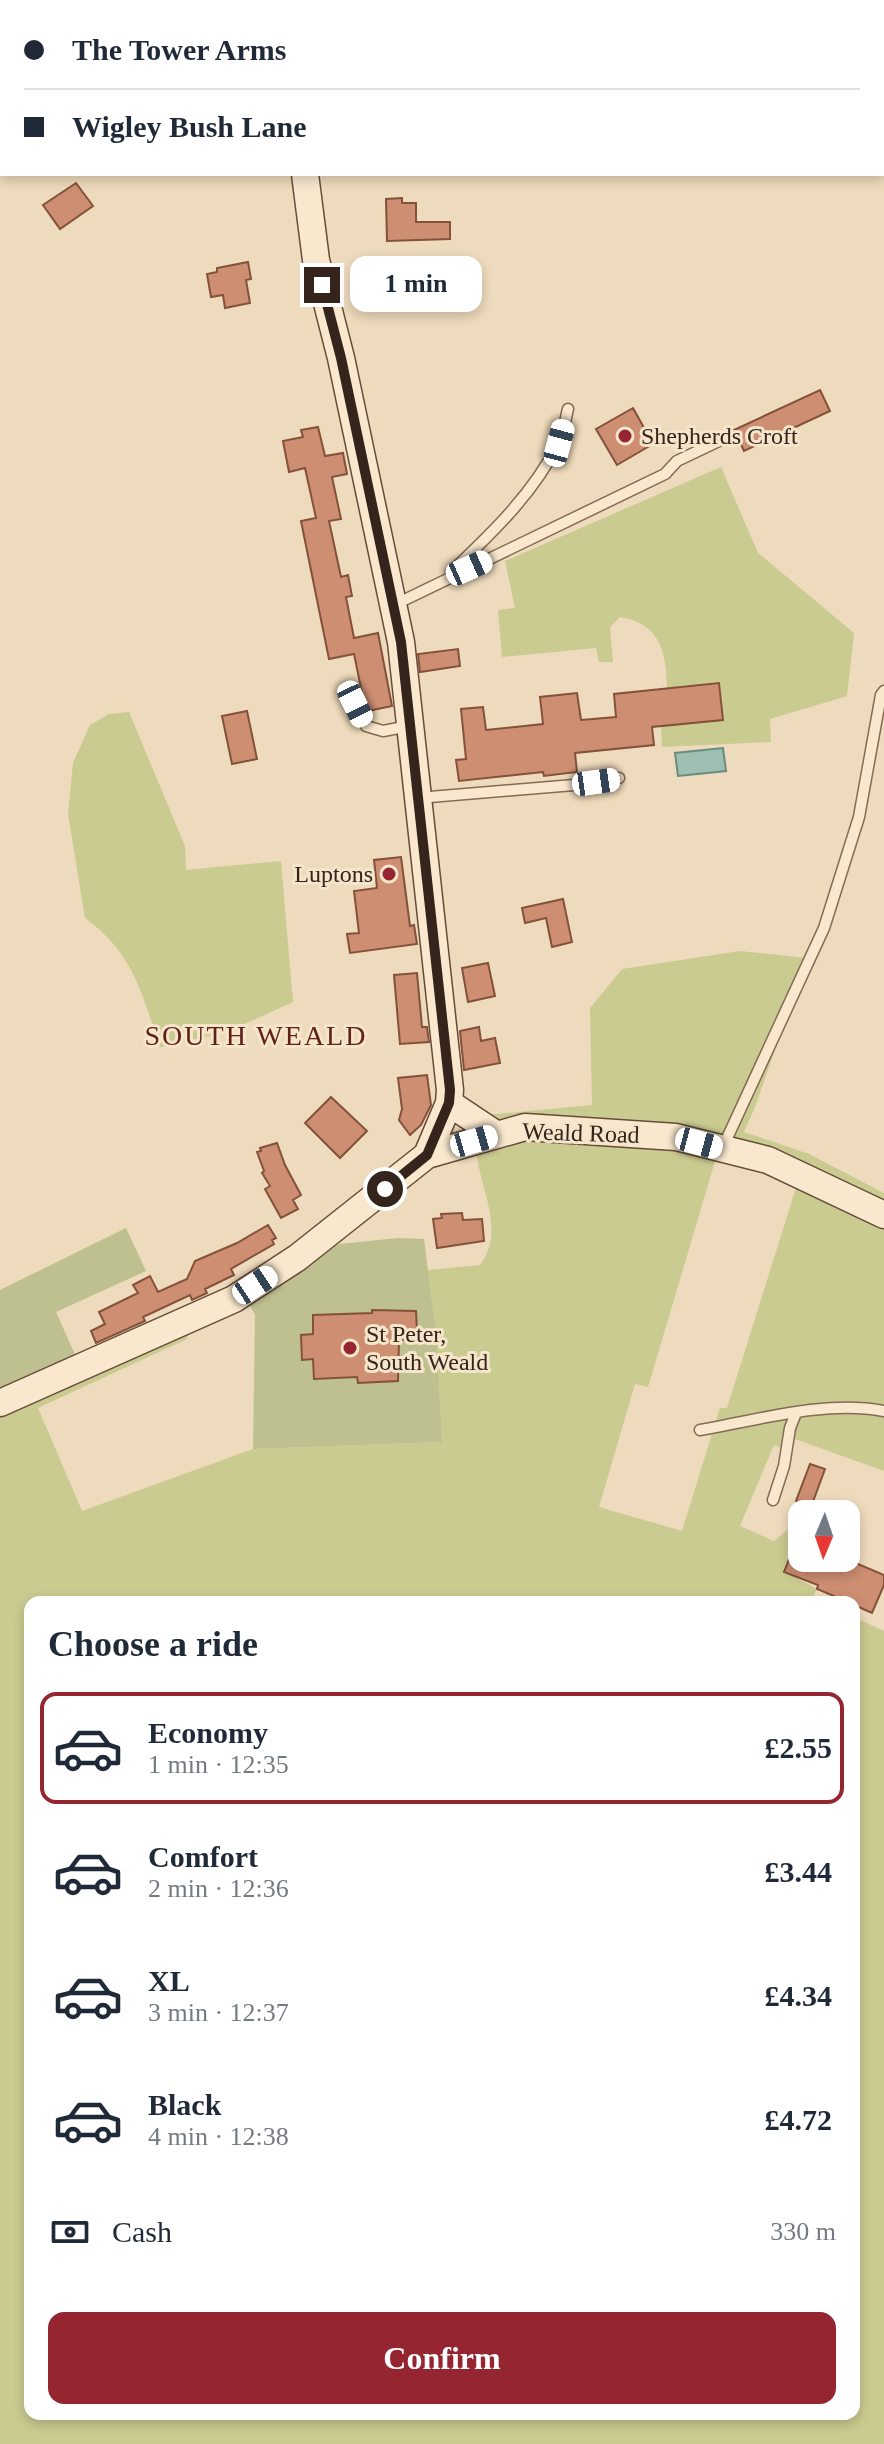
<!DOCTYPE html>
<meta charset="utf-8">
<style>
body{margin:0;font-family:"Times New Roman",serif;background:#f2f2f3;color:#1f2937;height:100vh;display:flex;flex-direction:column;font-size:30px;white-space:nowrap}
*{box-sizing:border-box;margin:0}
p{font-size:26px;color:#747a83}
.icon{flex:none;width:44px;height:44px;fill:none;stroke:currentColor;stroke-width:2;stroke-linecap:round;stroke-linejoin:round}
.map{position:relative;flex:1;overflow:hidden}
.panel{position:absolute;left:24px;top:1596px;width:836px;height:824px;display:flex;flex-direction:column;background:#fff;border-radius:16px;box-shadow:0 4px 12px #0003}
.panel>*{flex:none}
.top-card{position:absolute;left:0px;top:0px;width:884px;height:176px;box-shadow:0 4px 12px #0003;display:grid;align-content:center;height:176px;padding:0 24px;background:#fff}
.needle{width:52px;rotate:182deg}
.fabs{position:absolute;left:788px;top:1500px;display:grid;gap:16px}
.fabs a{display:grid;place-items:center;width:72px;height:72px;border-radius:16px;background:#fff;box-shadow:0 4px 12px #0003;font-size:40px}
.end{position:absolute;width:36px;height:36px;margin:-18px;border:10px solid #34241b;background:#fff;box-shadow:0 0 0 4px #fff}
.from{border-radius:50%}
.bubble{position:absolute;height:56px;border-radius:16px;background:#fff;box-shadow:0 4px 12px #0003;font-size:26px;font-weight:700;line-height:56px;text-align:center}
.car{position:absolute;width:24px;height:48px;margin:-24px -12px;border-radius:10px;box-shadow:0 0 6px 2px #0007;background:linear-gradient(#fff 24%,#345 0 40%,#fff 0 76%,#345 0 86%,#fff 0)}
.top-card b{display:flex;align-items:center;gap:28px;height:76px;font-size:30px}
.top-card b+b{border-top:2px solid #e0e1e3}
.top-card i{width:20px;height:20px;background:#1f2937}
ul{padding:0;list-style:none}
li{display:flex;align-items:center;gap:24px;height:112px;margin:0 16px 12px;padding:0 8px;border:4px solid transparent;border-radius:16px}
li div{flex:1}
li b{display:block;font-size:30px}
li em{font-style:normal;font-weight:700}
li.on{border-color:#952531}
li>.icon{width:72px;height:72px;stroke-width:1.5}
h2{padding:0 24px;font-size:36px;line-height:96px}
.pay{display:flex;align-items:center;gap:20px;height:88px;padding:0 24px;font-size:30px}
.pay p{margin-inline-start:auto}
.cta{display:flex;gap:16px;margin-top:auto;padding:16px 24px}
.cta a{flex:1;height:92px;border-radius:16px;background:#952531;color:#fff;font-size:32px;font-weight:700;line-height:92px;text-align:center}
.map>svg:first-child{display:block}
.green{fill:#cacb90;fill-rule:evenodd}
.cemetery{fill:#bec090}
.water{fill:#a0bfb3;stroke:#688c7f;stroke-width:2}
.building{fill:#cd8e71;stroke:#84513b;stroke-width:2}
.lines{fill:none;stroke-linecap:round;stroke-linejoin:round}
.lane-casing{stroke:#856a55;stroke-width:13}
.secondary-casing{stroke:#674b39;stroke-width:29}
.lane{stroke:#f9e8ce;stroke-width:10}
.secondary{stroke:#f9e8ce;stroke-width:26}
.route{stroke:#34241b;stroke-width:10}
.poi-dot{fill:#952531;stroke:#f5e5cb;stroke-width:3}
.labels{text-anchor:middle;stroke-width:6;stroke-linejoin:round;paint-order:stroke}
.poi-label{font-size:24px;fill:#34241b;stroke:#f5e5cb;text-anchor:start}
.street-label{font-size:24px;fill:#34241b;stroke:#f5e5cb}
.quarter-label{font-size:28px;letter-spacing:2px;fill:#612119;stroke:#f5e5cb}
</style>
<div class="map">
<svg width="884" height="2444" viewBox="0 0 884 2444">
<rect width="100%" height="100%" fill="#eedabc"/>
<!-- green -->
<path class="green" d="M265 0H876L265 2Z
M721 467 758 553 854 633 847 696 770 719 771 742 662 747 661 726 723 720 719 683 667 688C666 652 661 624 620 617L610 627 613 662H599L596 648 502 657 498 610 515 608 505 561Z
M129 712 185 846 186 870 281 861 293 1002 227 1032 160 1047C141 992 134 954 85 918L68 814 73 763 90 725 109 714Z
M740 951 807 958 755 1107 744 1132 809 1154 884 1193V1471L795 1439 784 1449 774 1445 740 1526 774 1541 797 1522 802 1524 785 1572 817 1589 812 1598 820 1602H30V2414H854V1617L884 1631V2444H0V1403L192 1318 187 1339 38 1408 82 1511 253 1449 442 1442 437 1340 428 1270 480 1265C505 1233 482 1192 477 1157 475 1144 482 1127 486 1115L592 1105 590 1008 622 969ZM716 1158 758 1169 796 1188 727 1408H720L682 1531 599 1507 635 1384 648 1387Z"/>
<!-- cemetery -->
<path class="cemetery" d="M126 1228 146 1271 56 1312 81 1368 0 1403V1290Z
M398 1238 424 1239 437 1340 442 1442 253 1449 255 1315 249 1303 339 1244Z"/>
<!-- water -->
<path class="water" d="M723 748 726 771 678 776 675 753Z"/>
<!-- building -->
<path class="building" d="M76 183 93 206 60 229 43 205Z
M402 198V203H416V222H450V239L387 241 386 199Z
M248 262 251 279 246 280 250 303 225 308 223 295 211 297 207 274 217 272V268Z
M820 390 830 411 744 451 734 430Z
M633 408 653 444 617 465 596 429Z
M318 427 325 456 343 453 347 474 332 477 341 519 329 521 341 577 348 575 352 596 346 597 354 638 378 633 392 706 368 711 363 698 354 654 329 659 301 521 316 518 305 468 289 472 283 441 303 437 301 430Z
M458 649 460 666 420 672 418 654Z
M719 683 723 720 652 727 654 745 575 753 577 772 544 776 543 772 459 781 456 760 466 759 461 709 483 707 486 730 543 724 540 697 577 693 581 720 616 717 614 694Z
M247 711 257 759 232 764 222 716Z
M401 857 410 926 414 925 417 944 350 953 347 934 359 933 354 891 377 888 374 860Z
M563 899 572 942 552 947 546 918 525 923 522 908Z
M488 963 495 996 468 1002 462 968Z
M417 973 422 1027H427L429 1042 400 1044 394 975Z
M479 1027 481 1041 495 1038 500 1063 464 1070 460 1031Z
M427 1075 431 1105 421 1125 410 1135 399 1120 402 1109 398 1078Z
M331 1097 367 1131 340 1158 305 1123Z
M277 1143 285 1165 301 1195 293 1200 298 1209 281 1218 265 1189 270 1186 262 1173 264 1171 257 1152 261 1151 260 1148Z
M462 1213 463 1220 482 1219 484 1241 437 1248 433 1219 442 1218 441 1214Z
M268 1225 276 1238 272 1240 274 1244 231 1269 234 1275 205 1289 207 1293 192 1300 190 1295 143 1317 145 1321 96 1343 91 1331 105 1324 99 1312 138 1293 133 1285 150 1276 158 1292 187 1279 195 1261 237 1243Z
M372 1310 416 1311 417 1332H412V1340H399L398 1381 358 1383 357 1377 314 1379 313 1359 302 1360 301 1335 313 1334V1315L372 1313Z
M810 1464 825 1469 811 1507 796 1501Z
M801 1530 802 1558H844L884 1575V1585L872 1613 854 1605V1602H848L817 1589 818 1585 784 1572Z"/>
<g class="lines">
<defs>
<path id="lane" d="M451 572C491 534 533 494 558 444 564 434 565 420 568 409
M396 604 665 474 677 461 721 440
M352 693 366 726 383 731 409 726
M418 798 574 785 619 778
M723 1147 824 928 859 817 881 695 884 691
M700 1430C759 1420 824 1400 884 1411
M773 1500 784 1466 790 1428 796 1413"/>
<path id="secondary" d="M314 2V0
M305 174 316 260 341 358 401 642 450 1090 449 1103 427 1155
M449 1103 497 1135
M0 1403 234 1299 297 1258 427 1155 525 1127 676 1137 768 1160 884 1215"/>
</defs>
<!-- lane casing -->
<use href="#lane" class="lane-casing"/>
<!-- secondary casing -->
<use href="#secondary" class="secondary-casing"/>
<!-- lane -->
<use href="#lane" class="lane"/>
<!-- secondary -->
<use href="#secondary" class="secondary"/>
</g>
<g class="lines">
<!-- route -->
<path class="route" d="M322 285 341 358 401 642 450 1090 449 1103 427 1155 385 1189"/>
</g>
<!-- markers -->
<g class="poi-dot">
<circle cx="625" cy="436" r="8"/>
<circle cx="389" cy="874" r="8"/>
<circle cx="350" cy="1348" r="8"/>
</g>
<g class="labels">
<!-- poi labels -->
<g class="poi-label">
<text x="641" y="444">Shepherds Croft</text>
<text x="373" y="882" text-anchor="end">Luptons</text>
<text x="366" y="1342">St Peter,<tspan x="366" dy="28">South Weald</tspan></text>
</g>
<!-- street labels -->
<g class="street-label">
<text transform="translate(581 1133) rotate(2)" y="8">Weald Road</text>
</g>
<!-- quarter labels -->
<g class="quarter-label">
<text x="256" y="1045">SOUTH WEALD</text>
</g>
</g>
</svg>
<div class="fabs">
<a><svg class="needle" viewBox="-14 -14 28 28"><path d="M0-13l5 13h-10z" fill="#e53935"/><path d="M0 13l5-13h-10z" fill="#747a83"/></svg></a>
</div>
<i class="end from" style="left:385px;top:1189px"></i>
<i class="end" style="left:322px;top:285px"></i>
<div class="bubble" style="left:350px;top:256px;width:132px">1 min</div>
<i class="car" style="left:559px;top:443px;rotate:15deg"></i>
<i class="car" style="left:469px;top:568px;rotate:66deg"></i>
<i class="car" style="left:355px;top:704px;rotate:154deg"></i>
<i class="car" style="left:596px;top:782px;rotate:82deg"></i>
<i class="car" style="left:474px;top:1141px;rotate:74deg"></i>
<i class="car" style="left:699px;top:1143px;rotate:105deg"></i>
<i class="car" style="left:255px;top:1285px;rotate:57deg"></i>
<div class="top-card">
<b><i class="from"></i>The Tower Arms</b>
<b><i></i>Wigley Bush Lane</b>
</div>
<section class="panel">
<h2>Choose a ride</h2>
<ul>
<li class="on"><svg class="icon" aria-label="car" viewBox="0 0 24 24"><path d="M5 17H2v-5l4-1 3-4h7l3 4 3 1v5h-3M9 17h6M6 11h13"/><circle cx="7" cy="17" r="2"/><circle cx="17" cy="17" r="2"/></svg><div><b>Economy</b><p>1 min · 12:35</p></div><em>£2.55</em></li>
<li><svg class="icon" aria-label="car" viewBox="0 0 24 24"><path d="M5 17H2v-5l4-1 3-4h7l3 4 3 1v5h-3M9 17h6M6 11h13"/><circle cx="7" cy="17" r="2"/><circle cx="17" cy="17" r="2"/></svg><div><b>Comfort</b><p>2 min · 12:36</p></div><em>£3.44</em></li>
<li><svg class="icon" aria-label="car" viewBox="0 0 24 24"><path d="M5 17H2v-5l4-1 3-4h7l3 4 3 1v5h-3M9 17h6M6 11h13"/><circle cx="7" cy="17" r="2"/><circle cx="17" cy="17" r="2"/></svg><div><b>XL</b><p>3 min · 12:37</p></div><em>£4.34</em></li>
<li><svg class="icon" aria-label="car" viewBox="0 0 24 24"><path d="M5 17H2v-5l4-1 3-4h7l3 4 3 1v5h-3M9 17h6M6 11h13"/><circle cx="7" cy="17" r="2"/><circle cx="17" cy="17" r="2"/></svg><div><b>Black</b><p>4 min · 12:38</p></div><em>£4.72</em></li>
</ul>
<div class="pay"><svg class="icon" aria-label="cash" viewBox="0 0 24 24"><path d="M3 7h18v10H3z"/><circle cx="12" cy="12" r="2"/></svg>Cash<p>330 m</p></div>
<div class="cta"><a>Confirm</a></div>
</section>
</div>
